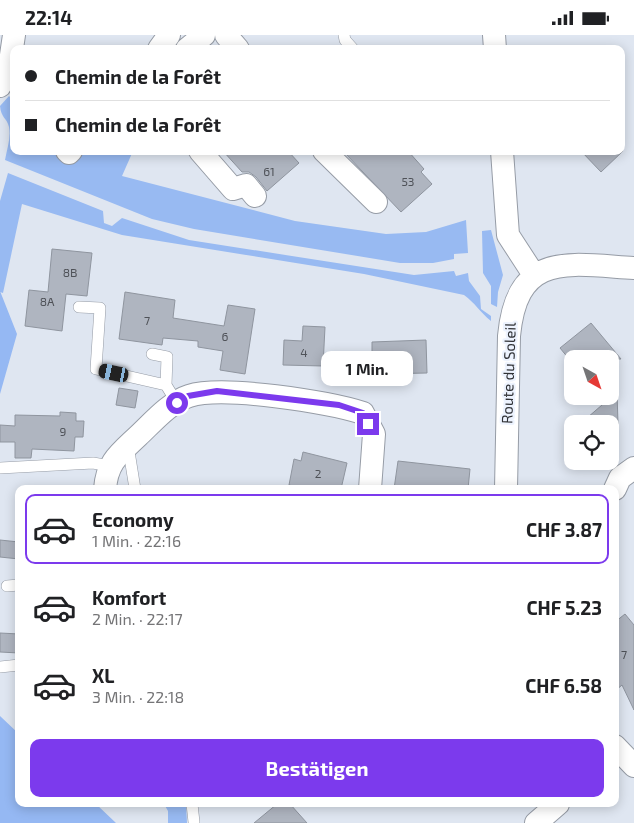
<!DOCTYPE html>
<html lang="de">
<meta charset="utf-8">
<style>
body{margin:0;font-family:"Exo 2",sans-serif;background:#f2f2f2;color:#202124;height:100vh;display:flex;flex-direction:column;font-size:19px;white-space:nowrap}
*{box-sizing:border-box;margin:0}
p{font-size:16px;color:#757577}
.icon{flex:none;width:28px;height:28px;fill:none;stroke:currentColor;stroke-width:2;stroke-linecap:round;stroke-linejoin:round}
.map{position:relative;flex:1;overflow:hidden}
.sheet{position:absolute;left:15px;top:450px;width:604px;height:322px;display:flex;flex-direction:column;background:#fff;border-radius:10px;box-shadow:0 2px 12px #0003}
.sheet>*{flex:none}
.banner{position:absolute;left:10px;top:10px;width:615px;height:110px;border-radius:10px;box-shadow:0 2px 12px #0003;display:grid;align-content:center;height:110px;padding:0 15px;background:#fff}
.needle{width:32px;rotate:140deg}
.fabs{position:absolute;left:564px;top:315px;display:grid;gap:10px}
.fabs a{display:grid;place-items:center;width:55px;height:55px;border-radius:10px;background:#fff;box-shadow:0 2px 12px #0003;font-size:25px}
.end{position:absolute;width:22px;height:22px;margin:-11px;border:6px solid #7c3aed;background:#fff;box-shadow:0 0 0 2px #fff}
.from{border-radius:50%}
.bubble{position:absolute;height:35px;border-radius:10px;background:#fff;box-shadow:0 2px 12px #0003;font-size:16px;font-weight:700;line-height:35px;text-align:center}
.car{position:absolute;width:15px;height:30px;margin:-15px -8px;border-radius:6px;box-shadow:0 0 4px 1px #0007;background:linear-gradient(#222 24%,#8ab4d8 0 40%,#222 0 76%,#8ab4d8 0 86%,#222 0)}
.banner b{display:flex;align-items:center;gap:18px;height:48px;font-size:19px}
.banner b+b{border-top:1px solid #e0e0e0}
.banner i{width:12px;height:12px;background:#202124}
ul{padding:9px 0 0;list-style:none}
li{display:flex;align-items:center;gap:15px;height:70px;margin:0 10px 8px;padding:0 5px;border:2px solid transparent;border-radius:10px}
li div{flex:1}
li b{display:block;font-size:19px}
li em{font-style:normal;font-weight:700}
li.active{border-color:#7c3aed}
li>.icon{width:45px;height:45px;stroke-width:1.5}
.button{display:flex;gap:10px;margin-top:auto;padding:10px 15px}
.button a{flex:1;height:58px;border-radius:10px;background:#7c3aed;color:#fff;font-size:20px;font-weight:700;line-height:58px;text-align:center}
.status{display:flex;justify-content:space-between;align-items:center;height:35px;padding:0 25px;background:#fff;direction:ltr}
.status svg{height:14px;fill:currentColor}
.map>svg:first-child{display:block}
.green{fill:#98baf2}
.forest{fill:#95b8f3}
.building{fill:#afb5c0;stroke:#8f959f}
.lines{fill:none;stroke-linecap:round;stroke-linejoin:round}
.lane-casing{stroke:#969ca6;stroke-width:12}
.street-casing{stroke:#969ca6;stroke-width:24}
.lane{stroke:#fff;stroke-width:11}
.street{stroke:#fff;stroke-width:22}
.route{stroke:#7c3aed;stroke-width:6}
.labels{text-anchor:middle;stroke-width:4.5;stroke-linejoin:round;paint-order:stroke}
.number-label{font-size:12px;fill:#4f5258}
.street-label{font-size:15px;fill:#2f3135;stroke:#edf3fe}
</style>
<div class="status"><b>22:14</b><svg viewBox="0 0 49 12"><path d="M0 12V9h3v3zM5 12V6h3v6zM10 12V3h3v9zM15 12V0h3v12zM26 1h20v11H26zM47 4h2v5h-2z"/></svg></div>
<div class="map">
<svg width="634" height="788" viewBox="0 0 634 788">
<rect width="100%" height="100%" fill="#dfe6f1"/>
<!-- green -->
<path class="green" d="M9 61 14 66V116H60L70 127 83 116H133L122 141 295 186 386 199 426 197 466 185 468 218 454 219V224L433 228H400L194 194 152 184 5 125C7 114 11 103 9 92 7 83 1 83 0 71Z
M8 138 103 176 104 188 112 191 122 183 189 205 414 240 454 236 456 241 468 238 469 246 480 261 481 274 491 281V286C480 277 475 268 464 260L364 239 122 200 22 169 3 258 0 257V166Z
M491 195 503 240 498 257 497 272 491 269V251L483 238 482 196Z
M164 769H186L187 788H168V776Z"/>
<!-- forest -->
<path class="forest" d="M0 256 17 299 0 359Z
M0 681 19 699V769H96L116 788H0Z"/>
<!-- building -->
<path class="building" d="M223 116H288L299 128 267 156 256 142 249 137H242Z
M343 116H408L424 134 421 137 432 149 401 177Z
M581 116H623L601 137Z
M52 214 92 218 87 261 66 259 62 296 25 291 29 255 48 257Z
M125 257 175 265 173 283 224 291 228 270 255 274 245 339 220 335 223 316 198 312V306L163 303 162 310 119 304Z
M591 288 621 324H569L560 313Z
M303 291 325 292 323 331 283 330 284 305 302 306Z
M426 305 427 338 377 339V346L359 347V324H372V307Z
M119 353 138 356 135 373 116 370Z
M617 357 618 389H580Z
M60 377 76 378V386H84L83 402H75L74 416 32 414 31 423H15V407H0V390L15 391V380L60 381Z
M303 417 347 428 341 454H305L289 450 294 424 301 426Z
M398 426 470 434 468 454H394Z
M0 505 19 507V524L0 522Z
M625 579 634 590V675L622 650 615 656V587Z
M0 598 19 599V618L0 617Z
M277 769H290L307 788H254Z"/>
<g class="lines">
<defs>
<path id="lane" d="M344 0 345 5 353 14
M79 272 100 273 96 334 166 350 177 368
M152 319 167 322 166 350
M128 410 135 454
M0 433 93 428 110 431
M7 551 19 550
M0 632 19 630
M192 769 194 787"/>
<path id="street" d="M226 0 238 14
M494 0 495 14
M159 14 169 0
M187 14 204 0
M0 51 10 27 14 0
M67 116 69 118 71 116
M200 116 233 154 246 150 255 161
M324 116 376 167
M502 116 508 200 534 240
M105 454C107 427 119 419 138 401 152 388 170 367 189 361 223 350 328 367 363 378L374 399 370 454
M506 454 509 301C517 216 567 229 634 233
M615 454 620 443 634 433
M615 711 634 731
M536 788 558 769"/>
</defs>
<!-- lane casing -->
<use href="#lane" class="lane-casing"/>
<!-- street casing -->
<use href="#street" class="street-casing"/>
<!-- lane -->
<use href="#lane" class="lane"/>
<!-- street -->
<use href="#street" class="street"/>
</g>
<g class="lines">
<!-- route -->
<path class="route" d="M177 368 188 361 217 356 339 370 363 378 368 389"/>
</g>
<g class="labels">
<!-- number labels -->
<g class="number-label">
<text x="269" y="141">61</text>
<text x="408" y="151">53</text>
<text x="70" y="242">8B</text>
<text x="47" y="271">8A</text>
<text x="147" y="290">7</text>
<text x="225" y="306">6</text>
<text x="304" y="322">4</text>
<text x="63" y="401">9</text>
<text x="318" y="443">2</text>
<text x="624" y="624">7</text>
</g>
<!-- street labels -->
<g class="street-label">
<text transform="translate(509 338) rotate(-88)" y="5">Route du Soleil</text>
</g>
</g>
</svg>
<div class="fabs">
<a><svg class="needle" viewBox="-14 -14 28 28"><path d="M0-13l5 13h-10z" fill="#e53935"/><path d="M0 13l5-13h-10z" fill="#757577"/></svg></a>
<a><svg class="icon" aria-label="locate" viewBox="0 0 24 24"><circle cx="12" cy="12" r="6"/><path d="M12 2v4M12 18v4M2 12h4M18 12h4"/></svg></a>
</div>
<i class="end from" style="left:177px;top:368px"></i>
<i class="end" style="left:368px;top:389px"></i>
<div class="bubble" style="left:321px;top:316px;width:92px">1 Min.</div>
<i class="car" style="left:114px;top:338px;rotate:282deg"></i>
<div class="banner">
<b><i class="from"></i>Chemin de la Forêt</b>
<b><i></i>Chemin de la Forêt</b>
</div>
<section class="sheet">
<ul>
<li class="active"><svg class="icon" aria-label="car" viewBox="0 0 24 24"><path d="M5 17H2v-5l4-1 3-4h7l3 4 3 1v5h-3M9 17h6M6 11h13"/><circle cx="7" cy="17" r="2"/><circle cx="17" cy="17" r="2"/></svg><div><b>Economy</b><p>1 Min. · 22:16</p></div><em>CHF 3.87</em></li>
<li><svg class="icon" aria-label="car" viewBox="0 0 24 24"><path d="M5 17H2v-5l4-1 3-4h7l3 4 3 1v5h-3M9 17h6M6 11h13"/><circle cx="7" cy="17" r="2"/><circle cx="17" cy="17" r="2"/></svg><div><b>Komfort</b><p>2 Min. · 22:17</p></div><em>CHF 5.23</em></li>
<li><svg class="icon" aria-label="car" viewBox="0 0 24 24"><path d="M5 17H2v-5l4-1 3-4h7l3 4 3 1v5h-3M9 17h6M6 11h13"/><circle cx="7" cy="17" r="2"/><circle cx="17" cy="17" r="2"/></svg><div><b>XL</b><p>3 Min. · 22:18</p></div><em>CHF 6.58</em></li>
</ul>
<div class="button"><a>Bestätigen</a></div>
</section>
</div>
